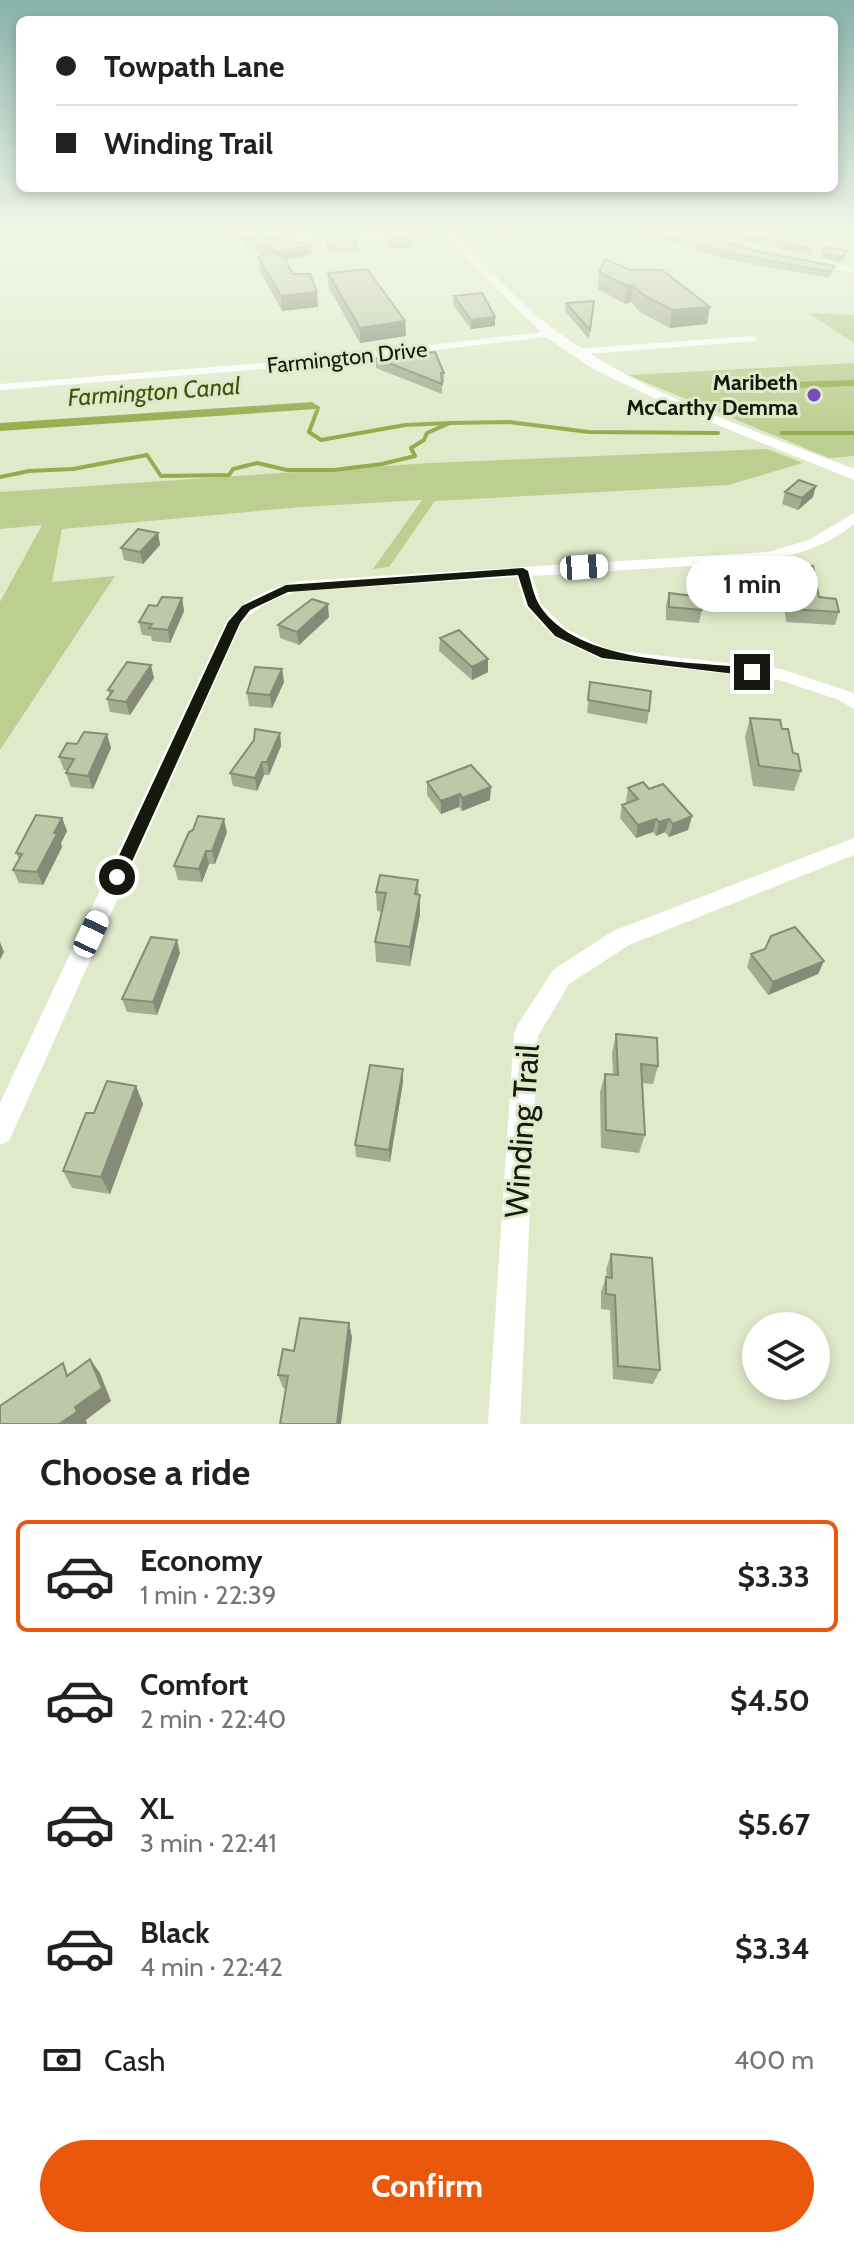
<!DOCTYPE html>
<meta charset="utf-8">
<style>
body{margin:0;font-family:Cabin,sans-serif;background:#f6f6f6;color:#202124;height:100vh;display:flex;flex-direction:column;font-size:30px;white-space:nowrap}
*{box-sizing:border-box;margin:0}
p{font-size:26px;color:#757577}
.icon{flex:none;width:44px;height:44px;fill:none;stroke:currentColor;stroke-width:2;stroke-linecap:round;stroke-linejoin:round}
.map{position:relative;height:1424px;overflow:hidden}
.panel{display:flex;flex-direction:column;background:#fff;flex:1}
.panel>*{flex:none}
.guide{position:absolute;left:16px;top:16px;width:822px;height:176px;border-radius:12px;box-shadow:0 4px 12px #0003;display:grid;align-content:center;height:176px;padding:0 40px;background:#fff}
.controls{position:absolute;left:742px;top:1312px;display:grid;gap:16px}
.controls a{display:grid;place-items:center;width:88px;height:88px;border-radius:50%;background:#fff;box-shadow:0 4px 12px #0003;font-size:40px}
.end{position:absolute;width:36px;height:36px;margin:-18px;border:10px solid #15190d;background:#fff;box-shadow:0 0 0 4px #fff}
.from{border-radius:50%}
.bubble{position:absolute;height:56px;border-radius:28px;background:#fff;box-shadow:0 4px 12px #0003;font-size:26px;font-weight:700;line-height:56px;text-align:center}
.car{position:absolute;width:24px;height:48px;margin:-24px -12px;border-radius:10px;box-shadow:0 0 6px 2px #0007;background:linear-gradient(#fff 24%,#345 0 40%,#fff 0 76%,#345 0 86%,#fff 0)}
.guide b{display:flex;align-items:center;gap:28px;height:76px;font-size:30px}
.guide b+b{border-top:2px solid #e0e0e0}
.guide i{width:20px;height:20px;background:#202124}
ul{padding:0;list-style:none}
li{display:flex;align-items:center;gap:24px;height:112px;margin:0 16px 12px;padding:0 24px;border:4px solid transparent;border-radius:12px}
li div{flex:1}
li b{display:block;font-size:30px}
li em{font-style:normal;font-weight:700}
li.current{border-color:#ea580c}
li>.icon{width:72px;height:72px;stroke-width:1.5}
h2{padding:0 40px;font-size:36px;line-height:96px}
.pay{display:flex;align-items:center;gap:20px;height:88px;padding:0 40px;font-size:30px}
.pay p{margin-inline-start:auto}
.action{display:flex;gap:16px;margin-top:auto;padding:16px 40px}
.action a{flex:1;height:92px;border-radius:48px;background:#ea580c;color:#fff;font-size:32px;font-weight:700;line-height:92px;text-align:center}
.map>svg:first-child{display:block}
.green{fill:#bdce91}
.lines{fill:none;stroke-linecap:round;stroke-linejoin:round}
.stream{stroke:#95ac4e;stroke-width:4}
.canal{fill:#95ac4e;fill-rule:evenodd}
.minor{fill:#fff;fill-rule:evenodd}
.major{fill:#fff;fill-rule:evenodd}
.wall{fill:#a3ab90}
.shaded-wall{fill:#858b76}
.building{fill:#bec7a8;stroke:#858b76;stroke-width:2}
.route{fill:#15190d}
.poi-dot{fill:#7d48bf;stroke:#e0eaca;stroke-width:3}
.labels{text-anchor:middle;stroke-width:6;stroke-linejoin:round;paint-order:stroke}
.far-street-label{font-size:22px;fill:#15190d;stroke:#e0eaca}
.far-poi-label{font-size:22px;font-weight:bold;fill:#15190d;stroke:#e0eaca;text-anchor:end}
.far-water-label{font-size:24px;font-style:italic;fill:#43510b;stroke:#e0eaca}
.near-street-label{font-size:32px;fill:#15190d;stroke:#e0eaca}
</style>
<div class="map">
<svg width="854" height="1424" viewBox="0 0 854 1424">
<rect width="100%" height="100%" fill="#e0eaca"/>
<!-- green -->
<path class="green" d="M808 313 854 315V343Z
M854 363V456L829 458 628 375Z
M767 449 803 463 728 485 435 501 389 567 373 569 422 500 301 507 62 529 52 582 115 576 0 750V602L42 525 0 529V492L430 463Z"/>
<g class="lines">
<!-- stream -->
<path class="stream" d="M312 406 318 408 309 432 321 440 405 425 450 423 509 422 589 432 718 433
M782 433H854
M0 477 29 471 73 469 147 455 161 476 229 475 233 469 257 463 287 470H334L382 464 415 456 411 448 424 440 427 433 450 423"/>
<!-- canal -->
<path class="canal" d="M854 380V386L730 390 724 387 730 384Z
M312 402 318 406 316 409 0 431V423Z"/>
<!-- minor -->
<path class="minor" d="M273 232 327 238 431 232C405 244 297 248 273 232Z
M812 259 854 267V273L809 264Z
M551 331 556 334 555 336 299 366 0 390V384L299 360Z
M752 336 756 337V341L574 355 569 352 574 349Z
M854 513V524C803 566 735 563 673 567 626 570 579 573 532 576L541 604 566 629 610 650 781 669 851 692 854 694V709L839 700 779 680 601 659 554 637 525 606 517 577 299 591C277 597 257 606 241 624L9 1141 0 1145V1103L226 622C244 598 270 588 299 581L768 552 809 540Z
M854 838V855L629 945 569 984 538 1036 520 1424H488L514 1034 517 1026 553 970 613 931Z"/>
<!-- major -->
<path class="major" d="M446 232H456L465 245C495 274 525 309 559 333 646 396 755 430 854 469V480L673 407 593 369 546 337 457 249Z"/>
</g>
<!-- wall -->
<path class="wall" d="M229 232H247L248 236 311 244 312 254 285 260 293 274 318 307 282 311 260 271 258 257 262 255 243 244 242 241 229 235Z
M307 232H352V234L307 233Z
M637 232H689L833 272 829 278 725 259Z
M704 232H760L812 250 811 256Z
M387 234 412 238V247L391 249 388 243Z
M325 236 358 241V250L328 252 326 245Z
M826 247 846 255 841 262 822 258Z
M605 259 707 324 670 328 640 312 631 302 625 304 598 289 599 272Z
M328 273 405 321 406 336 360 343 328 286Z
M454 296 495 326 471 329 453 305Z
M594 301 589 339 565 311 566 303Z
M376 358 444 373V383H442V394L376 368Z
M785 492 813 497 798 510 782 504Z
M158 533 160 545 143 564 124 560 121 548Z
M801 568 819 597 839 612 835 625 786 622 784 604 787 592 799 593 797 580Z
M669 593 702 610 699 623 666 620V605Z
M182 598 184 611 170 643 152 641 151 636 142 635 139 622 157 606Z
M329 617 299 645 280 638 278 625Z
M440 638 488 672 472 680 439 651Z
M282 669 284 682 272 708 249 706 247 693Z
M154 678 130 715 110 712 107 699 110 695 108 690Z
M590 682 649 711 647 724 587 713Z
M750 718 782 729 801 771 794 791 753 786 745 737Z
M280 733 281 746 269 775H264L257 791 233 786 230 773Z
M111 748 93 789 71 787 66 773 68 770H64L59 757Z
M427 782 490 800 462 811 459 807 441 814 427 795Z
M628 788 649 789 692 816 688 830 669 837 665 832 656 836 653 832 636 838 620 818 622 805 627 803 626 801Z
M62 818 67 831 61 843 62 847 43 885 19 883 13 870 19 859 16 853Z
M227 832 215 864H209L202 882 178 880 174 866Z
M418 880 420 914 410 966 376 962 375 942 382 912 377 911 376 892Z
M180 953 157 1015 127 1012 122 999Z
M751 954 824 961 818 974 768 995 747 967Z
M616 1034 658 1066 653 1084 642 1083 645 1135 639 1153 601 1148 600 1092 605 1074 613 1075 612 1053Z
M403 1069V1082L390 1162 356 1157 355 1145Z
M136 1086 143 1104 110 1194 72 1188 63 1171 94 1113Z
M611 1254 660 1370 653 1384 613 1379 610 1310 601 1309V1292L606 1277H607L606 1270Z
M349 1323 352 1338 286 1389 283 1388 278 1375 294 1351Z"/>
<!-- shaded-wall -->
<path class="shaded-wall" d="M412 238V247L391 249 390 240Z
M311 245 312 254 275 262V253Z
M633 285 631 302 625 304 627 286Z
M317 292 318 307 282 311 281 296Z
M710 307 707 324 670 328 672 310Z
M495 317V326L471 329V320Z
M405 321 406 336 360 343V328Z
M816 486 813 497 798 510 802 498Z
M158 533 160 545 143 564 140 552Z
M182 598 184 611 170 643 168 630Z
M328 604 329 617 299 645 297 632Z
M488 659V672L472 680V667Z
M151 665 154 678 130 715 126 702Z
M282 669 284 682 272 708 270 695Z
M280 733 281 746 269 775 267 762Z
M107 734 111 748 93 789 88 776Z
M262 762 264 775 257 791 255 778Z
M491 787 490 800 462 811V798Z
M460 794 459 807 441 814V801Z
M692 816 688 830 669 837 673 824Z
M62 818 67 831 61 843 62 847 43 885 37 872 54 833Z
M224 819 227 832 215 864 212 851Z
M656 819 653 832 636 838 638 825Z
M669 819 665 832 656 836 659 822Z
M206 851 209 864 202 882 199 869Z
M420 895V914L410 966V947Z
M177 940 180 953 157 1015 153 1002Z
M0 942 4 952 0 960Z
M824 961 818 974 768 995 773 982Z
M403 1069V1082L390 1162 389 1150Z
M136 1086 143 1104 110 1194 101 1177Z
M349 1323 352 1338 341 1424H337Z
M90 1359 100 1373 111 1401 86 1420 87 1424H59L75 1407Z"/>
<!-- building -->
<path class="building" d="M408 232 412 238 390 240 387 234Z
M657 232H689L761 252 835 266 830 272 726 252Z
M733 232H760L812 250Z
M242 235 311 244V245L275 253Z
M325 236H356L358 241 328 243Z
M826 247 847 251 843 257 823 254Z
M271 251 284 258 293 274H310L317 292 281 296 258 257Z
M605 259 630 270H662L710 307 672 310 643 295 633 285 627 286 599 272Z
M367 269 405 321 360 328 328 273Z
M482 293 495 317 471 320 454 296Z
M594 301 590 330 566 303Z
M435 352 444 373H441L442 384 376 358Z
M799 480 816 486 802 498 785 492Z
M138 529 158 533 140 552 121 548Z
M813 566 819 597 836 599 839 612 790 609 787 592 805 593 801 568Z
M669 593 701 597 702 610 669 607Z
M162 597 182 598 168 630 149 628 152 624 139 622 149 605 157 606Z
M312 599 328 604 297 632 278 625Z
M459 630 488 659 472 667 440 638Z
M127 662 151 665 126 702 107 699 113 691 108 690Z
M255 667 282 669 270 695 247 693Z
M590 682 651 691 649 711 588 700Z
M750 718 780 720 782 729H788L793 753 798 754 801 771 759 766Z
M255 729 280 733 267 762H262L255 778 230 773 254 740Z
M84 732 107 734 88 776 66 773 74 759 59 757 67 743 77 744Z
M471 765 491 787 462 798 460 794 441 801 427 782Z
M643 782 649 789 663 784 692 816 673 824 669 819 659 822 656 819 638 825 622 805 638 799 628 788Z
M36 815 62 818 54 833 57 834 37 872 13 870 22 854 16 853 18 849Z
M198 816 224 819 212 851H206L199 869 174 866 189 832 193 830Z
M380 875 418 880 415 894 420 895 410 947 375 942 386 893 376 892Z
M795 927 824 961 773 982 751 954 765 949 771 936Z
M151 937 177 940 153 1002 122 999Z
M616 1034 657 1038 658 1066 641 1064 645 1135 606 1130 605 1074 618 1075Z
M370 1065 403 1069 389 1150 355 1145Z
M107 1081 136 1086 101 1177 63 1171 86 1113H94Z
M611 1254 652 1258 660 1370 618 1366 615 1295 606 1294V1277L612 1278Z
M300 1318 349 1323 337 1424H280L288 1376 278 1375 283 1349 294 1351Z
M90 1359 102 1388 75 1407 77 1412 59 1424H0V1406L63 1363 67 1376Z"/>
<!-- sky -->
<linearGradient id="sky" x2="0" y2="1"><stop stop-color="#87b1aa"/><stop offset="0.54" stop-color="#f1f6e7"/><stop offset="1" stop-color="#f1f6e7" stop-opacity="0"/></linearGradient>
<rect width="854" height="431" fill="url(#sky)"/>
<!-- route -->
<path class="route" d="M523 568 528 571C531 582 534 597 540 606 578 664 689 661 752 668L758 672 752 676 602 658 555 636 528 606 518 575 288 592 250 610 240 623 125 877 122 881H112L109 877 228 622 242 606 286 585Z"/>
<!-- markers -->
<circle class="poi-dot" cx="814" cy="395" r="8"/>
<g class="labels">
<!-- far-street labels -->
<g class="far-street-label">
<text transform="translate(347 357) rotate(-6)" y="8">Farmington Drive</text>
</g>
<!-- far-poi labels -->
<g class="far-poi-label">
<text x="798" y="390">Maribeth<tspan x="798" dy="25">McCarthy Demma</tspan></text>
</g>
<!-- far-water labels -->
<g class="far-water-label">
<text transform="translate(154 392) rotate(-4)" y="8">Farmington Canal</text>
</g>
<!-- near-street labels -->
<g class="near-street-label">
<text transform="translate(522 1131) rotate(-86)" y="11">Winding Trail</text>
</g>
</g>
</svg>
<div class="controls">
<a><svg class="icon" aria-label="layers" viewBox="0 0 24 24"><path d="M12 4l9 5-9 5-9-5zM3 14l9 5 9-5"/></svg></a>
</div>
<i class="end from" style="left:117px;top:877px"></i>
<i class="end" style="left:752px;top:672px"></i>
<div class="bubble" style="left:686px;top:556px;width:132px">1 min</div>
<i class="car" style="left:584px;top:567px;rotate:86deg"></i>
<i class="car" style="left:91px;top:934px;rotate:25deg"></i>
<div class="guide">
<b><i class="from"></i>Towpath Lane</b>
<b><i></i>Winding Trail</b>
</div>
</div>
<section class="panel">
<h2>Choose a ride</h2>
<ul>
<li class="current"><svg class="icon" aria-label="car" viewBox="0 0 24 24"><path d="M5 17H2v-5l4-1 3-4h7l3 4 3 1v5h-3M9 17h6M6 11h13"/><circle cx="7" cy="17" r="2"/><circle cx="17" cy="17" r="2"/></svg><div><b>Economy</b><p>1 min · 22:39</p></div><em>$3.33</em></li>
<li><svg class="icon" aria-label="car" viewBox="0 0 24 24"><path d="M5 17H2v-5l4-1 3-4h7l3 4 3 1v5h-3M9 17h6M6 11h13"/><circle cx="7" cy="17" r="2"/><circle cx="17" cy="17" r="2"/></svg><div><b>Comfort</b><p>2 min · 22:40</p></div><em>$4.50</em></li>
<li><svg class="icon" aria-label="car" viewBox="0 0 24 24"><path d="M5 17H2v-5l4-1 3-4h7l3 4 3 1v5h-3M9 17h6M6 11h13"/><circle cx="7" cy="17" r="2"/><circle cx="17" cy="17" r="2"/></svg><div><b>XL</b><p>3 min · 22:41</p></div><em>$5.67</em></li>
<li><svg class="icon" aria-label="car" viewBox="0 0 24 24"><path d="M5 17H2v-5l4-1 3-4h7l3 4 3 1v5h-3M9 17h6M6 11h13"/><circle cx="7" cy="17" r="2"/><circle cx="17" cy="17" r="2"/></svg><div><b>Black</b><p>4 min · 22:42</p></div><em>$3.34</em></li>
</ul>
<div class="pay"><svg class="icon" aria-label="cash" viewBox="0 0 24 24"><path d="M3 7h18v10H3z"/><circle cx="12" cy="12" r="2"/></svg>Cash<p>400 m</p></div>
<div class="action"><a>Confirm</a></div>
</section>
